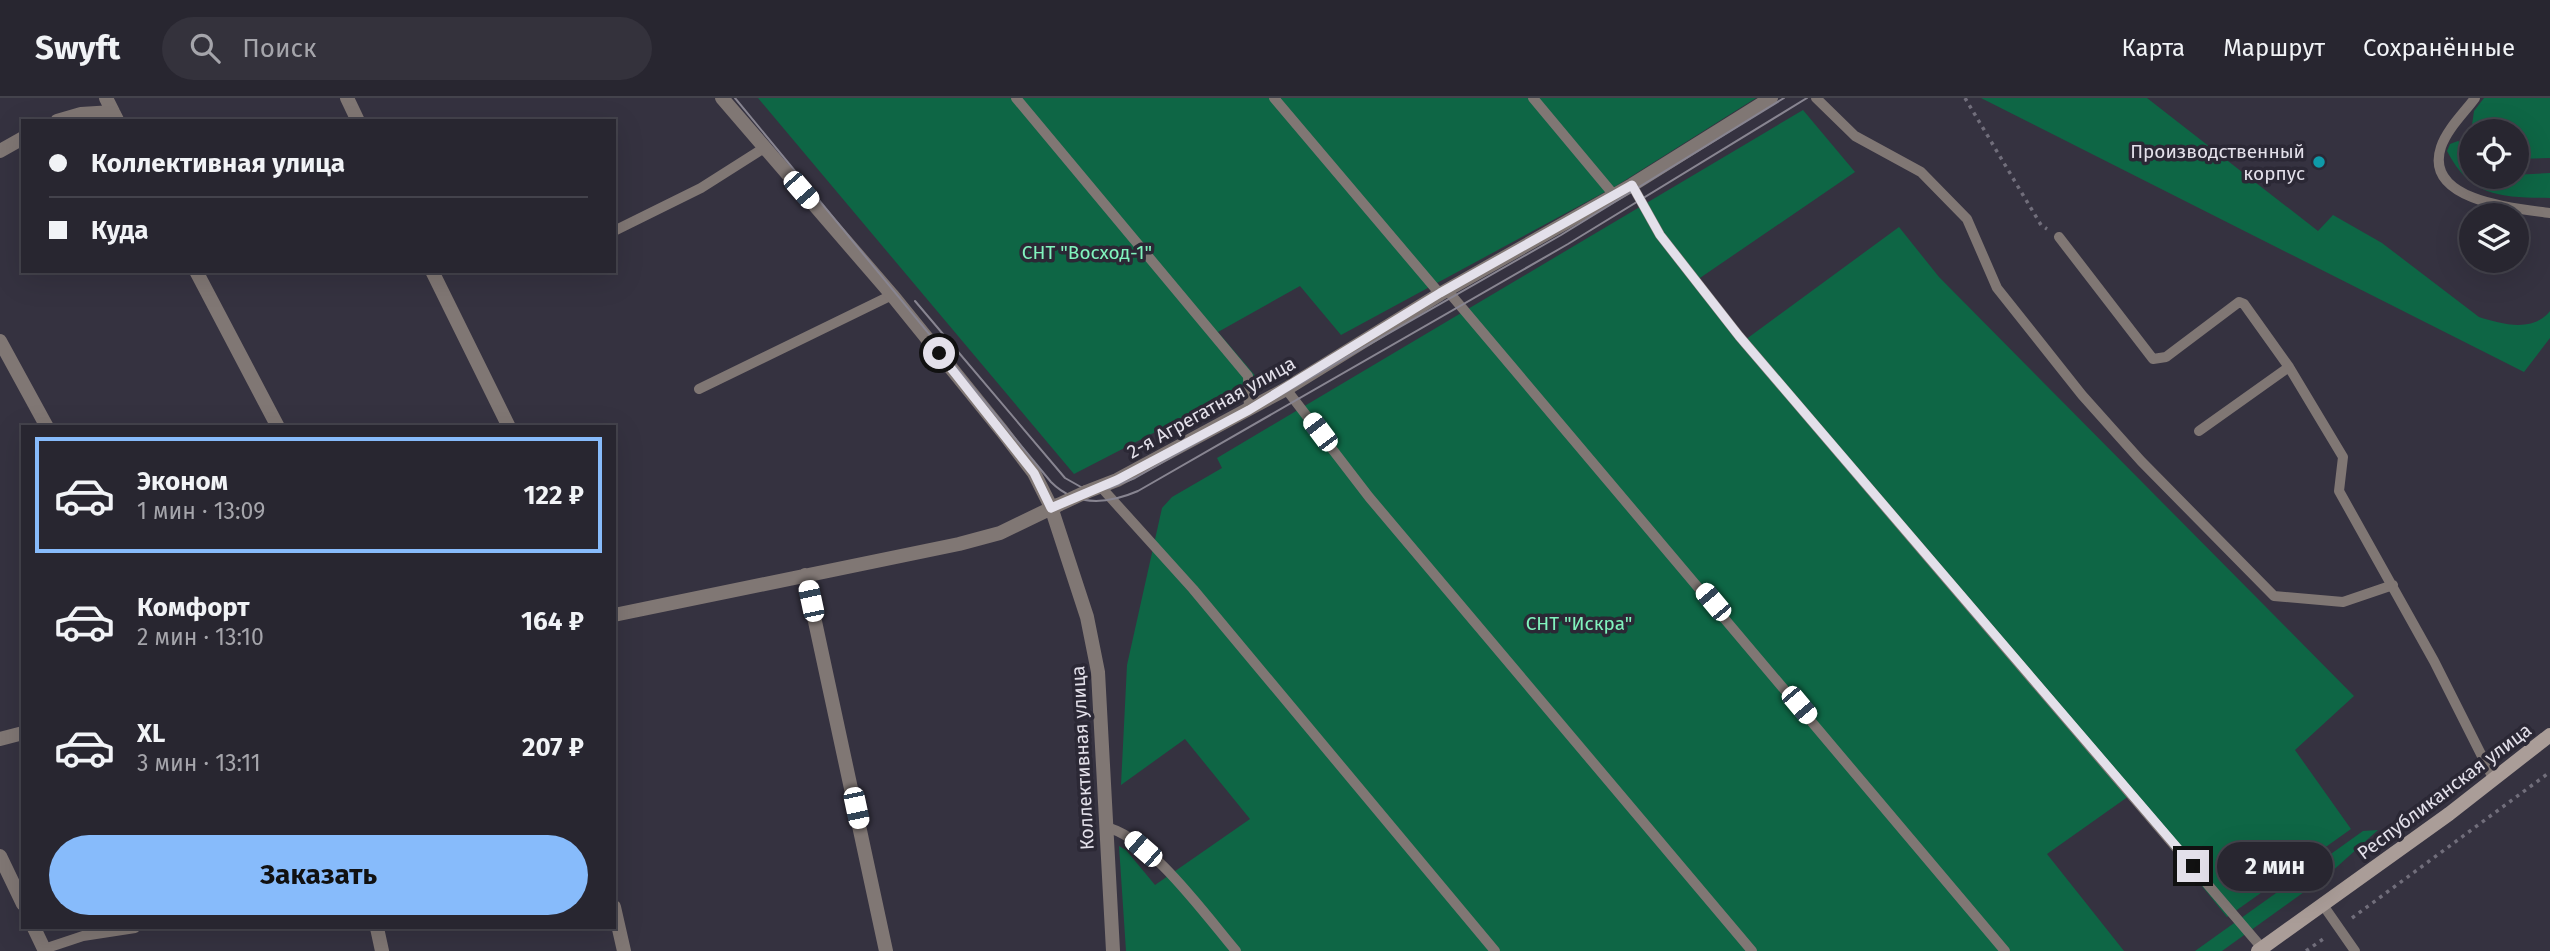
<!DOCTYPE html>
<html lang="ru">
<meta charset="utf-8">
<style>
body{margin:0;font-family:"Fira Sans",sans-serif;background:#34323c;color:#f1f3f6;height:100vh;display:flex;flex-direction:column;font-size:26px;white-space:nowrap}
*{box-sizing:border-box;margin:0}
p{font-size:23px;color:#a5a5ab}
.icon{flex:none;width:38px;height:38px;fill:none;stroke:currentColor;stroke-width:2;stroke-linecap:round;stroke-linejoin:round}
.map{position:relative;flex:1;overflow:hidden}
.details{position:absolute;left:21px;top:327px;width:595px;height:504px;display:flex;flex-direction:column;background:#282630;border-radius:0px;box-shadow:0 7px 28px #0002,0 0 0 2px #44434c}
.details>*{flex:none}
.banner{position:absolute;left:21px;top:21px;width:595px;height:154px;border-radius:0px;box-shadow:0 7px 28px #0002,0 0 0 2px #44434c;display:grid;align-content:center;height:154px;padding:0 28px;background:#282630}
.buttons{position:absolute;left:2459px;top:21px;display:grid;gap:14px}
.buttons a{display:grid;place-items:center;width:70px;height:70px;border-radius:50%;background:#282630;box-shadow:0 7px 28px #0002,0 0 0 2px #44434c;font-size:35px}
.end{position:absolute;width:32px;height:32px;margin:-16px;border:9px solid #e3e0ea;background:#111;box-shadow:0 0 0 4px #111}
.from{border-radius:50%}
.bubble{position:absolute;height:49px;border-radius:24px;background:#282630;box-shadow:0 7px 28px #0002,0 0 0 2px #44434c;font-size:23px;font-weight:700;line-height:49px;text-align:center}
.car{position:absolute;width:21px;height:42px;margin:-21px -10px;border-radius:9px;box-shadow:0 0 5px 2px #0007;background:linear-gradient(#fff 24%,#345 0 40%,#fff 0 76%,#345 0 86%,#fff 0)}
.banner b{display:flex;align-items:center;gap:24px;height:66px;font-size:26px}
.banner b+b{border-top:2px solid #44434c}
.banner i{width:18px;height:18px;background:#f1f3f6}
ul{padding:12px 0 0;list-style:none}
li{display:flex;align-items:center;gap:21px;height:116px;margin:0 14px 10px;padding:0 14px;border:4px solid transparent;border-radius:0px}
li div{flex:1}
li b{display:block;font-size:26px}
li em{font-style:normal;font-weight:700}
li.selected{border-color:#87bbfb}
li>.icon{width:63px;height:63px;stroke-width:1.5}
.action{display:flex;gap:14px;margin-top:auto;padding:14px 28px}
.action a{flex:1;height:80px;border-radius:42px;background:#87bbfb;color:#111;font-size:28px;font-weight:700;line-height:80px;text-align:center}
header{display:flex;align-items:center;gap:42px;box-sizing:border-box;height:98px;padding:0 35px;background:#282630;border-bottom:2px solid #44434c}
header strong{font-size:33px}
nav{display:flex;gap:38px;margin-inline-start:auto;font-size:24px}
.search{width:490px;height:63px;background:#34323c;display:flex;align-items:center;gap:18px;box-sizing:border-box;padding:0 24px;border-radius:38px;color:#a5a5ab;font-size:26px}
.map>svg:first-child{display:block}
.green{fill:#0e6645}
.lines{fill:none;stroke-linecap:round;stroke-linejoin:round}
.path{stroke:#716e7b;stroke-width:3.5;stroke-dasharray:3.5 5;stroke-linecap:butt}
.service{stroke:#807774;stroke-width:10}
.minor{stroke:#807774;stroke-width:14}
.tertiary{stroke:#807774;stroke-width:14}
.secondary{stroke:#aa9d98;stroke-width:14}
.tram{stroke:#888591;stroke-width:2}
.minor-bridge{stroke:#807774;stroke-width:14}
.route{stroke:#e3e0ea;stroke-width:9}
.culture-dot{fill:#0f9aa8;stroke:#2b2835;stroke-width:2.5}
.labels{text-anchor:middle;stroke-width:7;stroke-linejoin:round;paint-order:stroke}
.poi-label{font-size:19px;fill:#e3e0ea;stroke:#2b2835;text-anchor:end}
.park-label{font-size:19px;fill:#81f4be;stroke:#2b2835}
.street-label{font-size:19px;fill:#e3e0ea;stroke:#2b2835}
</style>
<header>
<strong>Swyft</strong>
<div class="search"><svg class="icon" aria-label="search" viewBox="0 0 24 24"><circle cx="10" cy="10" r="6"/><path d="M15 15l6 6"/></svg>Поиск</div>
<nav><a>Карта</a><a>Маршрут</a><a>Сохранённые</a></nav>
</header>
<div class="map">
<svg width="2550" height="853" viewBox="0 0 2550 853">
<rect width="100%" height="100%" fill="#353240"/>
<!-- green -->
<path class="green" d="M758 0H1756L1616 88 1341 237 1300 188 1218 234 1258 281 1074 376Z
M1981 0H2147L2318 133 2333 117 2382 145 2479 219C2501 226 2533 235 2550 213V240L2524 274Z
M2484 0H2550V60L2517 61 2516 33H2476L2472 27 2474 13Z
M1803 12 1855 74 1697 182 1745 242 1899 129 1939 179 2354 598 2295 652 2351 731 2227 819 2129 698 2047 756 2124 853H1126L1119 748 1126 752 1155 787 1250 721 1185 641 1121 687 1127 567 1162 410 1172 399 1222 370 1217 360Z
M2458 43 2471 49V79L2550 75V100C2502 99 2471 100 2447 53L2450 46Z
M2378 732 2329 776 2222 853H2195L2363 733Z"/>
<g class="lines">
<!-- path -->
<path class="path" d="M1965 0 2041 127 2047 131
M2352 820 2550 674
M2306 853 2326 839"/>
<!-- service -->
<path class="service" d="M1016 0 1248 278 1249 312
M1274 0 1440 196
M1533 0 1614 97
M1816 0 1855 38 1921 74 1967 121 1997 190 2082 297 2141 363 2274 498 2343 504 2393 487
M2475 0C2464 15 2447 31 2441 49 2423 103 2516 111 2550 115
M1632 87 1660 137 1739 238 2262 850
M614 133 701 90 764 50
M2059 139 2153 261 2166 259 2239 204 2244 206 2289 269 2343 359 2339 393 2434 563 2494 682
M1447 192 2005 853
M699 291 892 197
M1286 291 1369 399 1752 853
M2199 333 2289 269
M1100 388 1193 491 1495 853
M1105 729C1148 737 1207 819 1236 853
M2323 807 2355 853
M44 851 83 838 135 830"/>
<!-- minor -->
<path class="minor" d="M106 0 117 22
M347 0 358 23
M722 0 892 197 1002 333 1034 375 1051 409 1087 519 1098 574 1113 853
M57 23 81 16 113 14
M0 53 23 40
M196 173 278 329
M432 173 509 329
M0 243 47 329
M1086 394 1117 382 1286 291 1440 196 1632 87 1771 0
M805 477 886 853
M614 517 959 446 1000 435 1058 407
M0 641 23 635
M614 809 624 853
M377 830 382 853"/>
<!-- tertiary -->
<path class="tertiary" d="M0 758 23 806
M34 830 45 853"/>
<!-- secondary -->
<path class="secondary" d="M2258 853 2449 716 2550 637"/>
<!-- tram -->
<path class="tram" d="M735 0 1051 384C1076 409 1108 406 1138 393L1568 146 1807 0
M915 203 1065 380 1088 393 1110 390 1135 380 1561 137 1784 0"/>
<!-- minor-bridge -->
<path class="minor-bridge" d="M1058 407 1086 394"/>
</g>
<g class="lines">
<!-- route -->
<path class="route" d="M939 255 1034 375 1051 410 1117 382 1249 312 1440 195 1632 87 1660 137 1739 238 2193 768"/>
</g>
<!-- markers -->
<circle class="culture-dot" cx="2319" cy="64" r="7"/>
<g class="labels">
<!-- poi labels -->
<g class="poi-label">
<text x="2305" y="60">Производственный<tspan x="2305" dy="22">корпус</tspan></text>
</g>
<!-- park labels -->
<g class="park-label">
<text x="1087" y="161">СНТ "Восход-1"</text>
<text x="1579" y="532">СНТ "Искра"</text>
</g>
<!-- street labels -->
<g class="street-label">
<text transform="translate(1211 309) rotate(-29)" y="7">2-я Агрегатная улица</text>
<text transform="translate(1082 660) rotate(-93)" y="7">Коллективная улица</text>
<text transform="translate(2444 693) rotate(-37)" y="7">Республиканская улица</text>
</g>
</g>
</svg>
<div class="buttons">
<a><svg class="icon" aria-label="locate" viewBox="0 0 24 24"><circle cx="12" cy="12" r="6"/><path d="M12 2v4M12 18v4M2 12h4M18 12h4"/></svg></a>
<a><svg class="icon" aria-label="layers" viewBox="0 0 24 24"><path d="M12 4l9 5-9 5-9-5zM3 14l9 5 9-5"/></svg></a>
</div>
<i class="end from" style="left:939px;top:255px"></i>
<i class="end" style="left:2193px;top:768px"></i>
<div class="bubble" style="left:2217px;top:744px;width:116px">2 мин</div>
<i class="car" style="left:801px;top:92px;rotate:139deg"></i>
<i class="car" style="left:1320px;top:334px;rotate:323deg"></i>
<i class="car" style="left:811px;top:503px;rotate:348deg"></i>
<i class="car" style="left:1713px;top:504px;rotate:320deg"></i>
<i class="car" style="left:1799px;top:607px;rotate:140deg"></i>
<i class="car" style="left:856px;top:710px;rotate:168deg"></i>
<i class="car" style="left:1143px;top:751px;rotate:311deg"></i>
<div class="banner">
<b><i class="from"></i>Коллективная улица</b>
<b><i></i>Куда</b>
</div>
<section class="details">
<ul>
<li class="selected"><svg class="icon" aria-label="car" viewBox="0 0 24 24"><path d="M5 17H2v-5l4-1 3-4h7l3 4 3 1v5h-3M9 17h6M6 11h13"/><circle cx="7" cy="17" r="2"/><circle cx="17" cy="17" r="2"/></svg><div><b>Эконом</b><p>1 мин · 13:09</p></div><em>122 ₽</em></li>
<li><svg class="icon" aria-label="car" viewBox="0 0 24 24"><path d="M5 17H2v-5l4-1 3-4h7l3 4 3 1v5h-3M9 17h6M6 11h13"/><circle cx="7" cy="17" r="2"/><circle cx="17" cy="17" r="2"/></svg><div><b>Комфорт</b><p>2 мин · 13:10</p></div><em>164 ₽</em></li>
<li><svg class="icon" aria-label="car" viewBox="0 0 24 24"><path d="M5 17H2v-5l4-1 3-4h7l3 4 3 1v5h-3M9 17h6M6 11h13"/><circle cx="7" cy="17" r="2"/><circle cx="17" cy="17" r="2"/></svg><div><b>XL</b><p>3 мин · 13:11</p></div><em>207 ₽</em></li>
</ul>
<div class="action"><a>Заказать</a></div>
</section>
</div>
